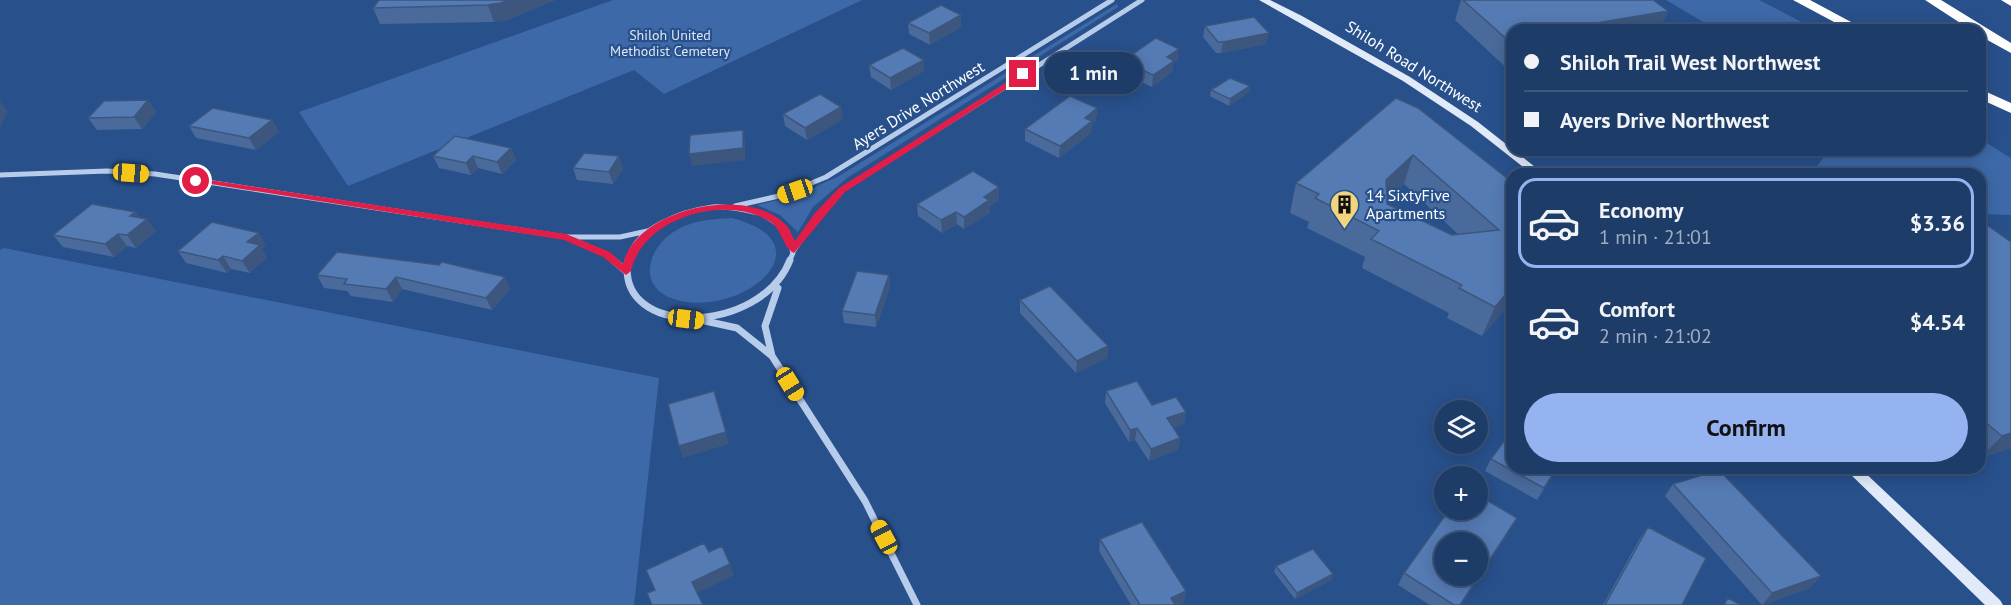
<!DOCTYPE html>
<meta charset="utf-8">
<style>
body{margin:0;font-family:"PT Sans",sans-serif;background:#26436e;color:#f1f3f6;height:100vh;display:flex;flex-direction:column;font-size:22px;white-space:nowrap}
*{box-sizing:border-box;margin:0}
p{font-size:20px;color:#a1adc0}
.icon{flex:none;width:33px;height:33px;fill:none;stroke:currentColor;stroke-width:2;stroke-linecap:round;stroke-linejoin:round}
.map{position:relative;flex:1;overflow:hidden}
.panel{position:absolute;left:1506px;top:168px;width:480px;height:306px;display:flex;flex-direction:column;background:#1e3c68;border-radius:18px;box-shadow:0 3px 15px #0003,0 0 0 2px #3c567c}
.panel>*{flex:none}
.guide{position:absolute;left:1506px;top:24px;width:480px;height:132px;border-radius:18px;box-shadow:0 3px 15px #0003,0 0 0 2px #3c567c;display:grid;align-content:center;height:132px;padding:0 18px;background:#1e3c68}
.buttons{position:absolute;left:1434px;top:400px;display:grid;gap:12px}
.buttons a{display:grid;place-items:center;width:54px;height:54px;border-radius:50%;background:#1e3c68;box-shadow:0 3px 15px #0003,0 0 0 2px #3c567c;font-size:30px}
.end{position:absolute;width:27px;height:27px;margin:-14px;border:8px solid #e11d48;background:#fff;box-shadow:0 0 0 3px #fff}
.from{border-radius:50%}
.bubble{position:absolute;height:42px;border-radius:21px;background:#1e3c68;box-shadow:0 3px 15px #0003,0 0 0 2px #3c567c;font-size:20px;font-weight:800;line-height:42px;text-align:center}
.car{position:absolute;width:18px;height:36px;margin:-18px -9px;border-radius:8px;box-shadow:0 0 4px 2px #0007;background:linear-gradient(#f5c518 24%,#345 0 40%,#f5c518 0 76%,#345 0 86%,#f5c518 0)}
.guide b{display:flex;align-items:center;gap:21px;height:57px;font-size:22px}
.guide b+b{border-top:2px solid #3c567c}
.guide i{width:15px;height:15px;background:#f1f3f6}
ul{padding:10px 0 0;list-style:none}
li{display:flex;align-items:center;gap:18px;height:90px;margin:0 12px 9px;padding:0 6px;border:3px solid transparent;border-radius:18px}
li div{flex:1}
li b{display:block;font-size:22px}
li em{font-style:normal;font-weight:800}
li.current{border-color:#95b2f1}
li>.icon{width:54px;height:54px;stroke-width:1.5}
.cta{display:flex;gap:12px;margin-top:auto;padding:12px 18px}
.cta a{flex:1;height:69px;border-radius:36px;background:#95b2f1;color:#111;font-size:24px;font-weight:800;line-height:69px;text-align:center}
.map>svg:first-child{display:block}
.green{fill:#3d69a8}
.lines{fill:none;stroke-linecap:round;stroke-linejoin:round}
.street-far1{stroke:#b7ccea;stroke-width:5}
.street{stroke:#b7ccea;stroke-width:7}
.secondary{fill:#e1eaf8;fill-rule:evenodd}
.highway{fill:#fff;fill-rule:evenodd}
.wall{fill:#496a9b;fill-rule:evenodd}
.shaded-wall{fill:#3c567e}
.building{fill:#557bb4;stroke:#3c567e;stroke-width:1.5;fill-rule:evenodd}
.route{fill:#e11d48}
.labels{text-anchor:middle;stroke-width:4.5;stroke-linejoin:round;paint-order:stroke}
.far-park-label{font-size:14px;fill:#dbe7f8;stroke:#28508b}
.street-label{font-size:16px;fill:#fff;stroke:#28508b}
.poi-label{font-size:16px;fill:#fff;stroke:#28508b;text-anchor:start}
</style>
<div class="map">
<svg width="2011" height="605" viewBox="0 0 2011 605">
<rect width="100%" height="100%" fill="#28508b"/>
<!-- green -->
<path class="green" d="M613 0H862L664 94 634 70 348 186 299 112Z
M1666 0H1759L1817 30H1717Z
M1117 4 1118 7 847 178 813 207 798 232 780 215 757 205 798 195 839 176Z
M1980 139 2011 158V215L1980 214V174H1825L1816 168 1829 150H1980Z
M732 218C828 243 747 315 681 301 633 291 646 244 682 227 698 220 715 219 732 218Z
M4 248 659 378 634 605H0V250Z"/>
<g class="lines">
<!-- street-far1 -->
<path class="street-far1" d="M0 175 107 171 155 174 566 237H620L652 230
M735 206 783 195 826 177 1112 0
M572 239 607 255 615 262
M794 250 818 215 842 190 1142 0
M628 262C633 228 683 211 713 207 726 206 746 210 759 213 768 216 778 225 786 230L793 253 789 262"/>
<!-- street -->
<path class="street" d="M613 260 626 271
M628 260C615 339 761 335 790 260
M705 321 737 328 772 356 865 501 917 605
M772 356 765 326 778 288"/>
<!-- secondary -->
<path class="secondary" d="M1259 0H1270L1302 16 1410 77 1478 122 1544 174H1532L1471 126 1403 81Z
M1844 468H1860L2000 600 2003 605H1985Z"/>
<!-- highway -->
<path class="highway" d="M1793 0H1810L1866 30H1849Z
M1925 0H1941L2011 43V53L1980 36V30H1971Z
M2001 0H2011V6Z
M1980 89 2011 103V113L1980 99Z"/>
</g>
<!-- wall -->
<path class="wall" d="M555 0 507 20 494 22 380 24 373 8Z
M1461 0H1653L1668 11 1659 30H1512V73L1455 20Z
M908 23 961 27 930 45 909 34Z
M1205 26 1266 44 1221 53H1216L1203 37Z
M1178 60 1173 63 1172 72 1152 87 1122 73 1123 61Z
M869 65 924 71 891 90 871 77Z
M1250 86 1249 92 1229 106 1210 96 1211 90Z
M1396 98 1512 182V301L1482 336 1447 318 1449 313 1362 268 1365 257 1307 228 1309 222 1290 213 1296 183ZM1404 184 1459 235H1452L1387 204V200Z
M148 100 156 112 142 129 97 130 88 118Z
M1097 108 1096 120 1092 124 1091 133 1059 158 1025 141V129Z
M783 114 843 119 807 140 785 126Z
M272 120 279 132 256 150 196 138 189 126Z
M511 148 516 160 502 174 478 168 471 175 439 168 433 156Z
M619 156 623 169 613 184 577 180 573 168Z
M999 200 990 206V213L964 229 957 224 942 233 918 216 917 204Z
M135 212 139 217 156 231 136 248 127 246 114 257 63 247 53 235Z
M1980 220 2011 242V448L1980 458Z
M266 245 262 249 267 257 250 273 231 269 227 273 186 263 178 251Z
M337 252 510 289 492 310 402 289 393 302 351 296 347 291 324 288 317 275Z
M889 275 890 287 876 327 844 323 842 311Z
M1020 300 1108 346 1107 358 1076 373 1020 313Z
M1106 391 1152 405 1186 412 1184 424 1173 428 1180 438 1178 450 1149 461 1135 440 1129 442 1105 403Z
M1491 459 1512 468H1558L1537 500 1485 471Z
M1673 484 1821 576 1810 588 1762 605 1665 496Z
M1648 527 1682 605H1603L1640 538Z
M1510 530 1461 605H1430L1398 585 1404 573Z
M1100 539 1186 591 1184 603 1178 605H1131L1099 551Z
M1276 566 1333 574 1331 580 1295 599 1274 572Z"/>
<!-- shaded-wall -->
<path class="shaded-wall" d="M509 0H555L507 20 494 22 488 5Z
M1668 11 1659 30H1554Z
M961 15V27L930 45 929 33Z
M1269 33 1266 44 1221 53 1223 42Z
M1179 49 1178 60 1173 63 1172 72 1152 87 1153 75 1167 57Z
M924 60V71L891 90 890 78Z
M1250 86 1249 92 1229 106 1230 99Z
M148 100 156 112 142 129 134 117Z
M0 101 8 112 0 128Z
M841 107 843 119 807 140 805 128Z
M1097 108 1096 120 1092 124 1091 133 1059 158 1060 146 1085 118Z
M272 120 279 132 256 150 249 138Z
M743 130 745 142V160L692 166 689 154Z
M511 148 516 160 502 174 497 162Z
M1413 155 1404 184 1377 210 1386 180Z
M473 156 478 168 471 175 466 163Z
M619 156 623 169 613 184 609 172Z
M999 187V200L990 206V213L964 229V217L984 197Z
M135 212 143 222 147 219 156 231 136 248 127 235 130 216Z
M956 212 957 224 942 233 941 220Z
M259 233 266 245 262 249 267 257 250 273 242 261 247 242Z
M118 234 127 246 114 257 105 244Z
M223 256 231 269 227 273 218 260Z
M889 275 890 287 876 327 875 315Z
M396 277 402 289 393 302 386 289Z
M505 277 510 289 492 310 486 298Z
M1512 287V301L1482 336 1495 307Z
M1108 346 1107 358 1076 373 1077 361Z
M1186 412 1184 424 1165 431 1167 418Z
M1137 428 1135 440 1129 442 1130 430Z
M726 432 729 444 683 458 679 446Z
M2011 433V448L1980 458 2002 436Z
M1180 438 1178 450 1149 461 1151 449Z
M1557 468H1558L1537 500 1544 488Z
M1517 518 1510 530 1461 605H1460Z
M730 564 734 575 696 594 692 582Z
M1333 574 1331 580 1295 599 1297 593Z
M1821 576 1810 588 1762 605 1772 593Z
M1186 591 1184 603 1178 605H1169L1171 598Z"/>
<!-- building -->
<path class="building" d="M379 0H509L501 3 488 5 373 8Z
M1463 0H1653L1668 11 1555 30H1512V44Z
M941 5 961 15 929 33 908 23Z
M1254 17 1269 33 1223 42H1218L1205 26Z
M1156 38 1179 49 1167 57 1174 61 1153 75 1123 61Z
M903 48 924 60 890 78 869 65Z
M1230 78 1250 86 1230 99 1211 90Z
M820 94 841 107 805 128 783 114Z
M1070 96 1097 108 1085 118 1092 121 1060 146 1025 129Z
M1396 98 1418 108 1512 182V287L1495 307 1459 288 1462 285 1371 239 1379 231 1315 198 1319 194 1296 183ZM1413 155 1499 230 1452 235 1387 204 1386 180Z
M148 100 134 117 88 118 104 101Z
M213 108 272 120 249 138 189 126Z
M743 130V148L689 154 690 135Z
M455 136 511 148 497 162 473 156 466 163 433 156Z
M584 153 619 156 609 172 573 168Z
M973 171 999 187 984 197 989 200 964 217 956 212 941 220 917 204Z
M92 204 135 212 130 216 147 219 127 235 118 234 105 244 53 235Z
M1980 220 2011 242V433L2002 436 1980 418Z
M212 222 259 233 247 242 260 245 242 261 223 256 218 260 178 251Z
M337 252 439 265 442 262 505 277 486 298 396 277 386 289 344 284 347 279 317 275Z
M857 271 889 275 875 315 842 311Z
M1050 286 1108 346 1077 361 1020 300Z
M1137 381 1152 405 1176 397 1186 412 1167 418 1180 438 1151 449 1137 428 1130 430 1106 391Z
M714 391 726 432 679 446 668 404Z
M1512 430V468H1557L1544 488 1491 459Z
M1719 470 1821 576 1772 593 1673 484Z
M1478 495 1517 518 1460 605H1454L1404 573 1449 510H1478ZM1444 543H1478V576H1444Z
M1142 522 1186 591 1171 598 1175 605H1140L1100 539Z
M1648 527 1706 558 1682 605H1605Z
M704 543 709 552 722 546 730 564 692 582 703 605H652L647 593 655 590 646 570Z
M1313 549 1333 574 1297 593 1276 566Z
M1728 598 1741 605H1724Z"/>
<!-- route -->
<path class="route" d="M1023 72 1026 76 845 192 794 253C782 247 782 228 769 221 723 194 643 218 631 271L626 275 603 257 564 240 192 181 196 178 566 234 610 252 623 264C636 208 748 184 786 225 790 229 792 236 795 241L815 213 839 188Z"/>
<!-- icons -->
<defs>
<symbol id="building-pin" viewBox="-11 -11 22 30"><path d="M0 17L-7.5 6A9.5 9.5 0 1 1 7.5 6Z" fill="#f1d47d" stroke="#28508b"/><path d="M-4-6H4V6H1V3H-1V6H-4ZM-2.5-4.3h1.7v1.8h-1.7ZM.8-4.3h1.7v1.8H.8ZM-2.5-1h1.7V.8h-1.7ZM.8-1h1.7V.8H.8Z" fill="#111"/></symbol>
</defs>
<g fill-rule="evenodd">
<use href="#building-pin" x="1328" y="188" width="33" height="45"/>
</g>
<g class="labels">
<!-- far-park labels -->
<g class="far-park-label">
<text x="670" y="40">Shiloh United<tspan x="670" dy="16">Methodist Cemetery</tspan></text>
</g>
<!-- street labels -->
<g class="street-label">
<text transform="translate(1414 66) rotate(32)" y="6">Shiloh Road Northwest</text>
<text transform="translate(918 105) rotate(-32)" y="6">Ayers Drive Northwest</text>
</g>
<!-- poi labels -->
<g class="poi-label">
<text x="1366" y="201">14 SixtyFive<tspan x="1366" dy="18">Apartments</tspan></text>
</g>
</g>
</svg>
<div class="buttons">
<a><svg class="icon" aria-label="layers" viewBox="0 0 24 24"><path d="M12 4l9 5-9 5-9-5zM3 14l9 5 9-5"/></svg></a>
<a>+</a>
<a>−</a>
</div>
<i class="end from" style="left:196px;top:181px"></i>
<i class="end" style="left:1023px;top:74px"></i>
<div class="bubble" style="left:1044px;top:52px;width:99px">1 min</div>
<i class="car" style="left:131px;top:173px;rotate:94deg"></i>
<i class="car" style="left:795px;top:191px;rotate:251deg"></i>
<i class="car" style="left:686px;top:319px;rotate:97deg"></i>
<i class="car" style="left:790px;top:384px;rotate:148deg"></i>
<i class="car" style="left:884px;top:537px;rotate:332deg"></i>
<div class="guide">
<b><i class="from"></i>Shiloh Trail West Northwest</b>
<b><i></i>Ayers Drive Northwest</b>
</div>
<section class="panel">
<ul>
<li class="current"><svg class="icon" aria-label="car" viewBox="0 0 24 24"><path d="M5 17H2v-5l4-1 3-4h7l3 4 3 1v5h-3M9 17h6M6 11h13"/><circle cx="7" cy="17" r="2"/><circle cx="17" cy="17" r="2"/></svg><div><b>Economy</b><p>1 min · 21:01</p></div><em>$3.36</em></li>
<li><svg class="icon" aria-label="car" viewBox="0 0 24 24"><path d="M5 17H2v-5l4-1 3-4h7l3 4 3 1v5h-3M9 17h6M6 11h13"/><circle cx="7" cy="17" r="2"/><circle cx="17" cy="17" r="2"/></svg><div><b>Comfort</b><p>2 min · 21:02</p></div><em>$4.54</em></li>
</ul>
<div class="cta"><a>Confirm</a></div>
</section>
</div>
